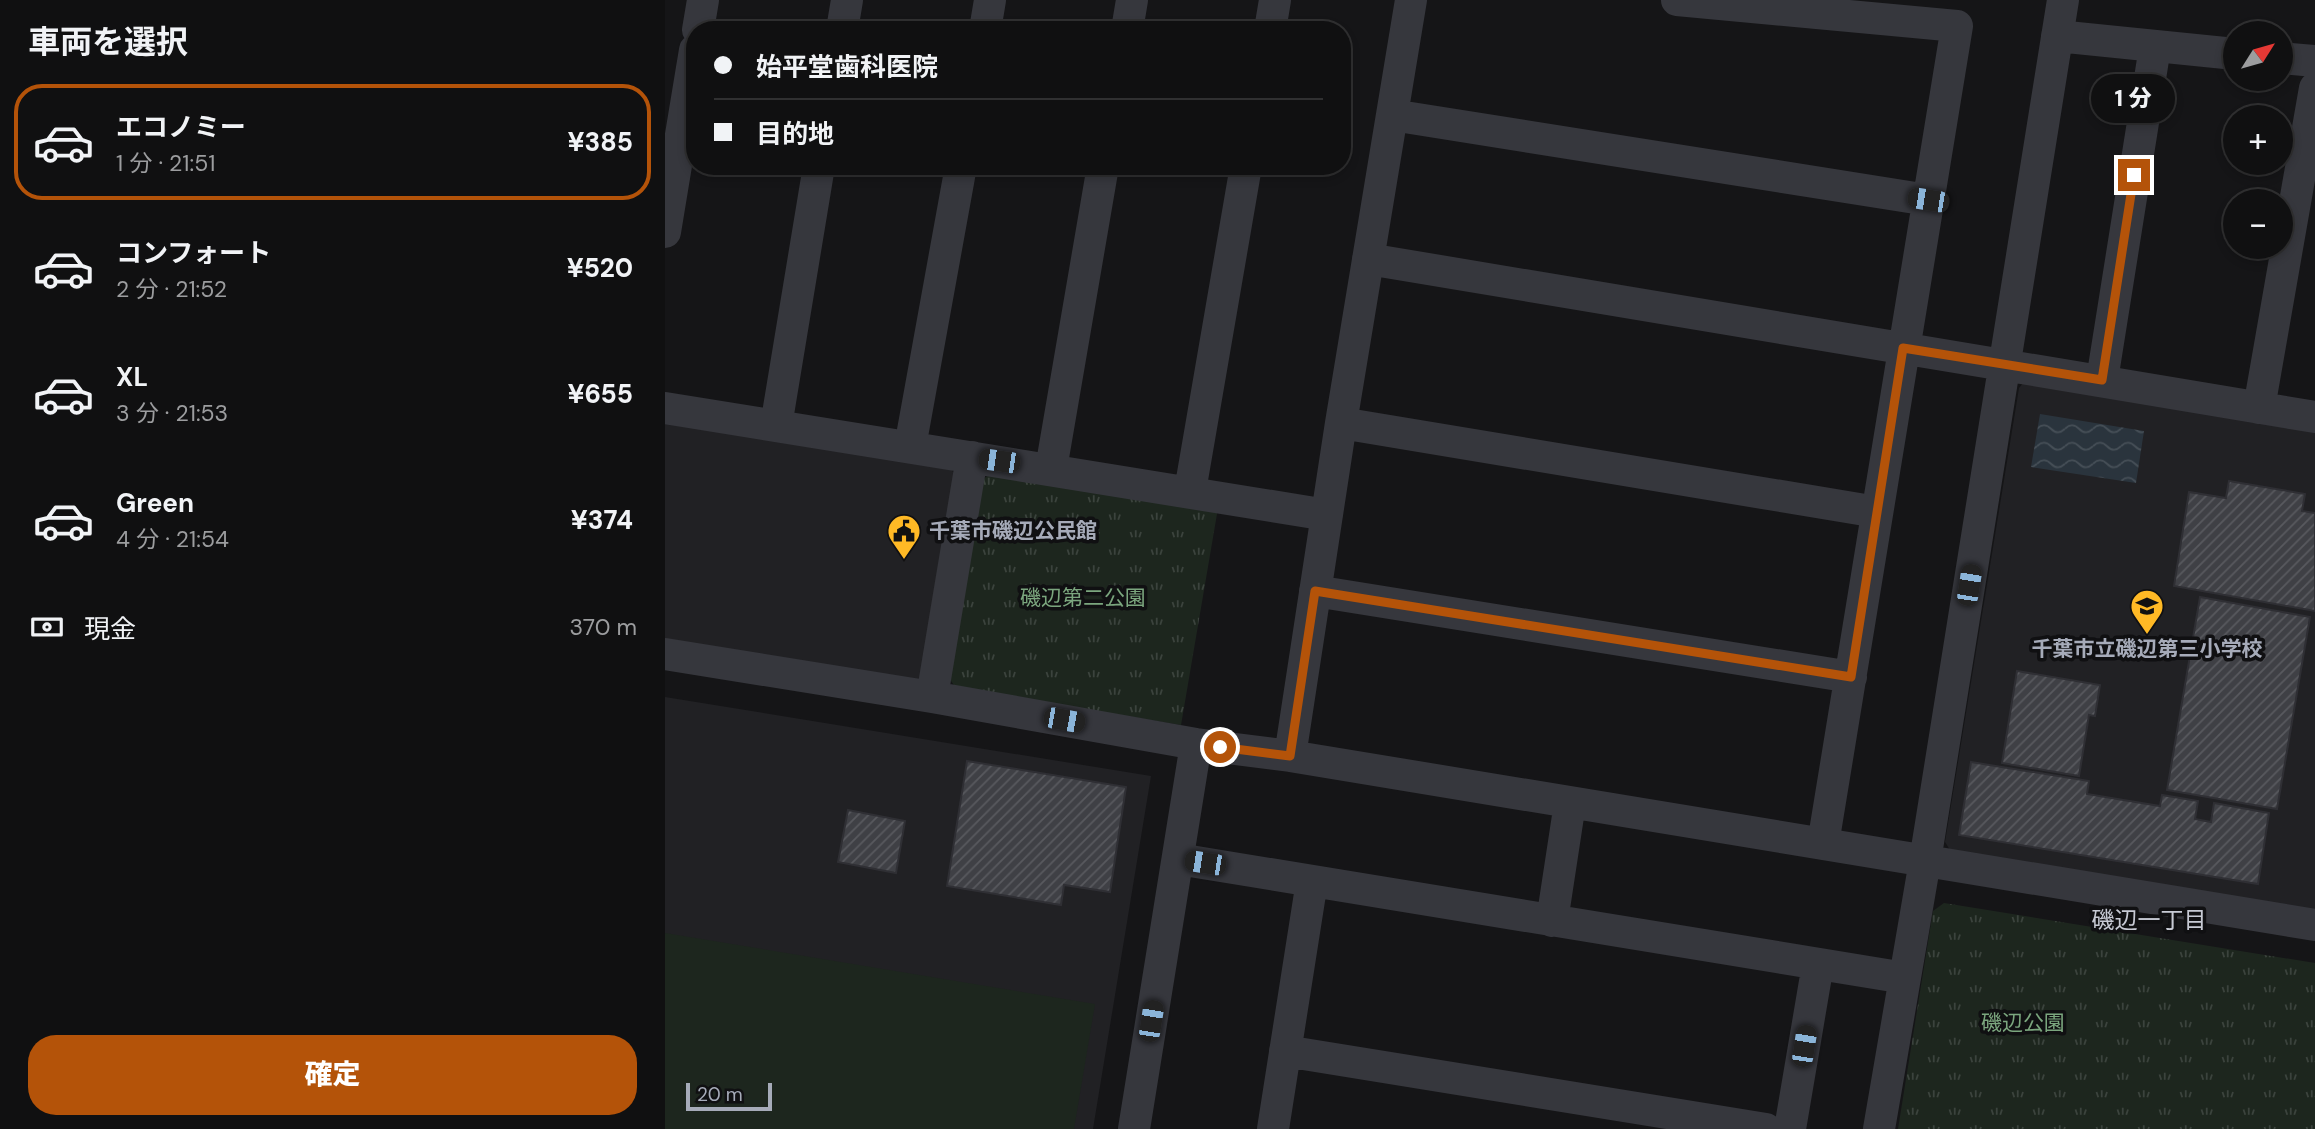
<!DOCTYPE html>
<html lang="ja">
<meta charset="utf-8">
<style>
body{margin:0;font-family:"DM Sans","Noto Sans JP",sans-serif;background:#19191a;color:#f1f3f6;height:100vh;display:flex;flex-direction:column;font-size:26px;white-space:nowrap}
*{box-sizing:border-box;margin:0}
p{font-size:23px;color:#9c9d9f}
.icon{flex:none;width:38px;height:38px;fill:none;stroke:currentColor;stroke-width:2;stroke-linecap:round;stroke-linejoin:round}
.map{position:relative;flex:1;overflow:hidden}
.sheet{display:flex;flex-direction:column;background:#101011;width:665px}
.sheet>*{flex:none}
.banner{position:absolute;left:21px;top:21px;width:665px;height:154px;border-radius:28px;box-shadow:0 4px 10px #0003,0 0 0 2px #303031;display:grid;align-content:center;height:154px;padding:0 28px;background:#101011}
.needle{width:46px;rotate:53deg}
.fabs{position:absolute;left:1558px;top:21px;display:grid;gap:14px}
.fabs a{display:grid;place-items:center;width:70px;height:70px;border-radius:50%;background:#101011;box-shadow:0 4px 10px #0003,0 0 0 2px #303031;font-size:35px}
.scale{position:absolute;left:21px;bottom:18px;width:86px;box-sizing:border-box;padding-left:7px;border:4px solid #a6abb9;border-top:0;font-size:19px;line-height:24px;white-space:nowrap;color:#a6abb9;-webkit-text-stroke:5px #101012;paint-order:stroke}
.end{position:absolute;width:32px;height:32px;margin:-16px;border:9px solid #b45309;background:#fff;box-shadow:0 0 0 4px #fff}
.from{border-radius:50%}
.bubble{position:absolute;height:49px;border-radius:24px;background:#101011;box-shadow:0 4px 10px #0003,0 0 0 2px #303031;font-size:23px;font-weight:800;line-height:49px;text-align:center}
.car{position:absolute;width:21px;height:42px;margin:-21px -10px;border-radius:9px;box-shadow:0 0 5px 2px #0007;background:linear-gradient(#222 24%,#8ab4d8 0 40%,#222 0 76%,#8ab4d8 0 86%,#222 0)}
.banner b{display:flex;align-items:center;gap:24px;height:66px;font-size:26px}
.banner b+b{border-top:2px solid #303031}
.banner i{width:18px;height:18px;background:#f1f3f6}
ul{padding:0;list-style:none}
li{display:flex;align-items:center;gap:21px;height:116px;margin:0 14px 10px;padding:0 14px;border:4px solid transparent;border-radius:28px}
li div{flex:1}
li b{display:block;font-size:26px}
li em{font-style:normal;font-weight:800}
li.current{border-color:#b45309}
li>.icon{width:63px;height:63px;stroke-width:1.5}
h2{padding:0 28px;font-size:32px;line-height:84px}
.pay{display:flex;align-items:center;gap:18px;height:77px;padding:0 28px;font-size:26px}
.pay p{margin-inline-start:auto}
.action{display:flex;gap:14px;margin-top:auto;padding:14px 28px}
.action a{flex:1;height:80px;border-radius:28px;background:#b45309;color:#fff;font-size:28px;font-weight:800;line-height:80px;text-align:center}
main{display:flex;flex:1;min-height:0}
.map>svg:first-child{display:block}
.built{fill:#212124}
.grass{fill:#1d261e}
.park{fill:url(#park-tufts)}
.water{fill:url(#water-waves)}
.building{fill:url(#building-hatch);stroke:#2f2f34;stroke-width:2}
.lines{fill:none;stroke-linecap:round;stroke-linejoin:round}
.minor{stroke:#36373d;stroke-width:32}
.route{stroke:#b45309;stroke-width:9}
.labels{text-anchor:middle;stroke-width:7;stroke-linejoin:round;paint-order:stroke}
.poi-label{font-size:21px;font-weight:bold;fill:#a6abb9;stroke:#101012;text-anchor:start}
.park-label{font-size:21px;fill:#7ba67e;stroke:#101012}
.neighbourhood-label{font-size:23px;fill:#c7cad4;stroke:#101012}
</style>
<main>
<section class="sheet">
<h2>車両を選択</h2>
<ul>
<li class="current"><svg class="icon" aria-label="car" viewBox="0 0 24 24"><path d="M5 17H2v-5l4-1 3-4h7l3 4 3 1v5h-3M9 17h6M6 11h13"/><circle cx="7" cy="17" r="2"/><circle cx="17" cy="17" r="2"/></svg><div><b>エコノミー</b><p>1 分 · 21:51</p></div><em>¥385</em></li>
<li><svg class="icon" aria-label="car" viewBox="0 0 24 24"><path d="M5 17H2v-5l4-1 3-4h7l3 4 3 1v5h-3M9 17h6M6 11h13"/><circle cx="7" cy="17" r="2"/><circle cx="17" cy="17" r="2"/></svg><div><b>コンフォート</b><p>2 分 · 21:52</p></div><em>¥520</em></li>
<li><svg class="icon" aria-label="car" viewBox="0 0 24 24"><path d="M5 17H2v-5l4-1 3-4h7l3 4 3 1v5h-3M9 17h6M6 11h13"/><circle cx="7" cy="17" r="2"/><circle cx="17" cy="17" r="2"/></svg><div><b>XL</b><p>3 分 · 21:53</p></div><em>¥655</em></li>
<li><svg class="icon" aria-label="car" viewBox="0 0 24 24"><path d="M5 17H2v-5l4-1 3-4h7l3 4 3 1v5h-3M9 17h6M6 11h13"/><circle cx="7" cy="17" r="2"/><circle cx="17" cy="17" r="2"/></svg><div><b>Green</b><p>4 分 · 21:54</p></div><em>¥374</em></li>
</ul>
<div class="pay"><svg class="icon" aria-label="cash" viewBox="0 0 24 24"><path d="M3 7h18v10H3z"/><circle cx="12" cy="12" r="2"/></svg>現金<p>370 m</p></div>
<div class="action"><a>確定</a></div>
</section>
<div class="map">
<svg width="1650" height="1129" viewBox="0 0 1650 1129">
<defs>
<pattern id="park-tufts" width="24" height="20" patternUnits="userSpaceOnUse" patternTransform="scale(1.75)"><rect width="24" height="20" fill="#1d261e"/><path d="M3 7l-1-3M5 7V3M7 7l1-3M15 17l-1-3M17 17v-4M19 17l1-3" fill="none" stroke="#3b433d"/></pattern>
<pattern id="water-waves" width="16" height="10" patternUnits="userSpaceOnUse" patternTransform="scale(1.75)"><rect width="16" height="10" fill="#2a343d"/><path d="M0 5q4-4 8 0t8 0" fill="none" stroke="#464f57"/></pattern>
<pattern id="building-hatch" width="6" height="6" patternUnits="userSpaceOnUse" patternTransform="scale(1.75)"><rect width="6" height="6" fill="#3f4045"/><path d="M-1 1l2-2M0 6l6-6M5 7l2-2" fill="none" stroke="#58595e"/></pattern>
</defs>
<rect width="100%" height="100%" fill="#151517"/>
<!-- built -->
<path class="built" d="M1359 382 1650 430V910L1285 850 1280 842 1354 388Z
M0 420 284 467 293 478 261 674 250 683 0 644Z
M0 697 486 776 428 1129H0Z"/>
<!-- grass -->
<path class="grass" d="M0 933 430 1004 409 1129H0Z"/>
<!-- park -->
<path class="park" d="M327 473 553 508 516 725 291 688 284 678 315 481Z
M1279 903 1650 963V1129H1233L1268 911Z"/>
<!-- water -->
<path class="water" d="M1375 414 1479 431 1471 483 1366 467Z"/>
<!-- building -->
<path class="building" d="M1564 481 1640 494 1637 511 1650 513V611L1509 586 1524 492 1561 498Z
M1535 597 1645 617 1612 809 1502 790Z
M1352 671 1435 685 1430 716 1424 715 1414 776 1337 763Z
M302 761 461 787 445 892 399 885 396 905 282 886Z
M1306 762 1424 781 1422 794 1495 806 1497 795 1533 801 1530 819 1546 822 1549 803 1604 813 1593 884 1294 835Z
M183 810 240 821 231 873 173 862Z"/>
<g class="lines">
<!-- minor -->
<path class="minor" d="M1012 0 1292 26 1158 844
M33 30 38 0
M177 30 182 0
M320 30 325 0
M462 30 467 0
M605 30 610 0
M1392 36 1570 54
M1615 58 1650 61
M727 115 1263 200
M0 232 30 50
M703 259 1650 417
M1437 380 1490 47
M0 408 662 515
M1594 408 1650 88
M676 423 1212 512
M111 426 154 166
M245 447 296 166
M386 469 438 166
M525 491 581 166
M650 591 1186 677
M0 654 267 697 531 744 625 756 1650 925
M267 697 307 457
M625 756 676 423 746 0
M513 859 1240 978
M887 921 905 803
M620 1051 1101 1129
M469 1129 531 744
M608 1129 647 881
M1125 1129 1153 964
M1214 1129 1260 861 1398 0"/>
</g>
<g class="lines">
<!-- route -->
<path class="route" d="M555 747 625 756 650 591 1186 677 1238 348 1437 380 1469 175"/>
</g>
<!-- icons -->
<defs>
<symbol id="civic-pin" viewBox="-11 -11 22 30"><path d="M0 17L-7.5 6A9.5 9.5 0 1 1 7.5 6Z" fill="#ffb925" stroke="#101012"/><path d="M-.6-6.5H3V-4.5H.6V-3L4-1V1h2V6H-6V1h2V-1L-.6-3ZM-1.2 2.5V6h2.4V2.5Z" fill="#111"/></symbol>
<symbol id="school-pin" viewBox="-11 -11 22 30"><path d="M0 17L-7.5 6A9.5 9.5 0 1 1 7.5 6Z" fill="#ffb925" stroke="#101012"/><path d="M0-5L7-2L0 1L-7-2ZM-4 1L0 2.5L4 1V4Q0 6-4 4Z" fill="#111"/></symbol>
</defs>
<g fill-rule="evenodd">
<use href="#civic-pin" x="220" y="512" width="38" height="52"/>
<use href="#school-pin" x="1463" y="587" width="38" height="52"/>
</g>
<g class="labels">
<!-- poi labels -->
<g class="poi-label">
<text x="264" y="538">千葉市磯辺公民館</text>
<text x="1482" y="656" text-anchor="middle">千葉市立磯辺第三小学校</text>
</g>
<!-- park labels -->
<g class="park-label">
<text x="418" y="605">磯辺第二公園</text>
<text x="1358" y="1030">磯辺公園</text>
</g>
<!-- neighbourhood labels -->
<g class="neighbourhood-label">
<text x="1484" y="928">磯辺一丁目</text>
</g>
</g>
</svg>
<div class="fabs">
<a><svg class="needle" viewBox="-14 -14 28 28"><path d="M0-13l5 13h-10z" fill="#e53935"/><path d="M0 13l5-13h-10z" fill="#9c9d9f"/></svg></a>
<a>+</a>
<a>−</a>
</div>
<div class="scale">20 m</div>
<i class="end from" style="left:555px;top:747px"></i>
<i class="end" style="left:1469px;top:175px"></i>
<div class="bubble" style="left:1426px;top:74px;width:84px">1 分</div>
<i class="car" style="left:1263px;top:200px;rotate:279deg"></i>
<i class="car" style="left:334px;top:461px;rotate:278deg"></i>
<i class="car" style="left:1304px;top:585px;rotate:9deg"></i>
<i class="car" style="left:399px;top:720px;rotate:100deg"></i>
<i class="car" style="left:540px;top:863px;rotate:279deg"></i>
<i class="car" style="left:486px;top:1021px;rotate:9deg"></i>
<i class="car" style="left:1139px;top:1046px;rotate:9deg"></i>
<div class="banner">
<b><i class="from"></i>始平堂歯科医院</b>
<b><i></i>目的地</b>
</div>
</div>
</main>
